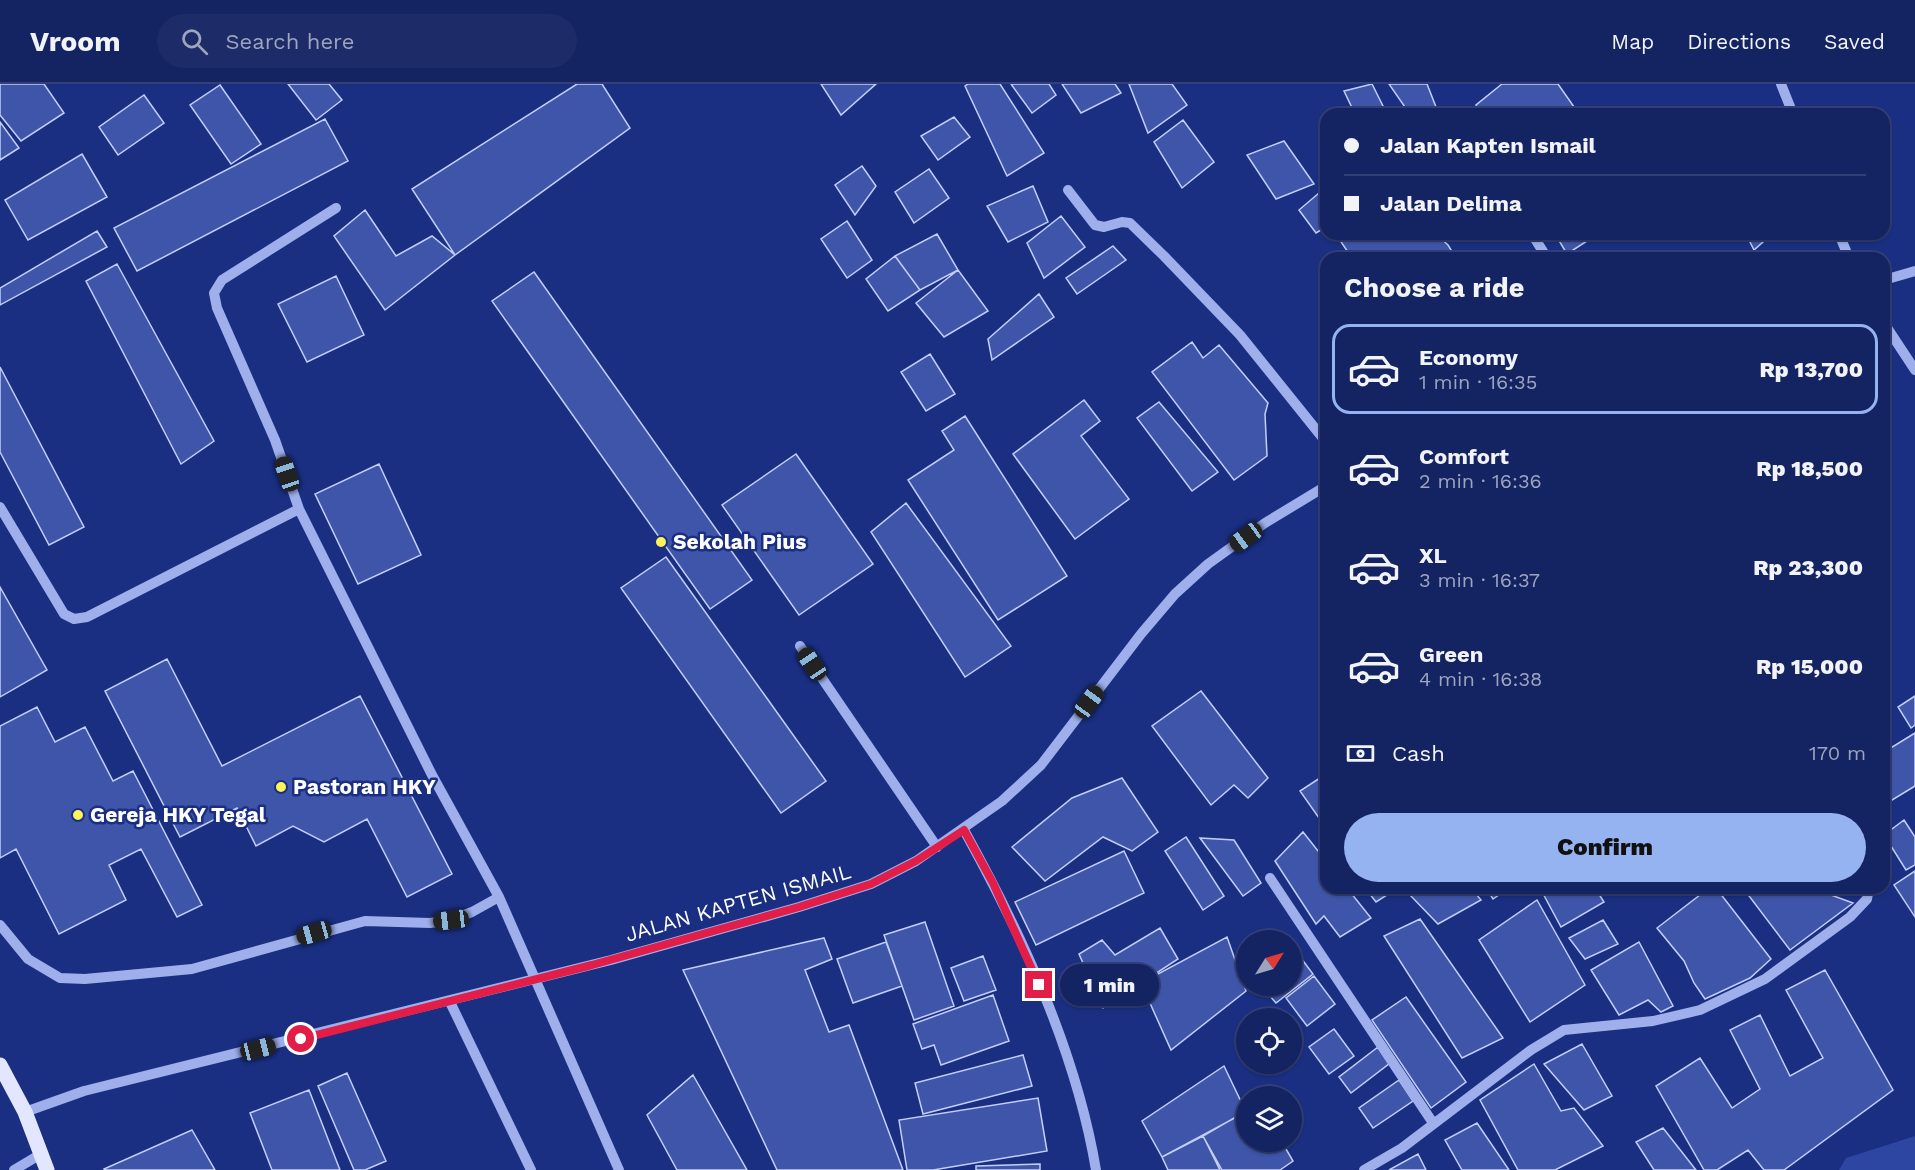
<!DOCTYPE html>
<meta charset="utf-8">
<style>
body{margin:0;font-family:"Work Sans",sans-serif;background:#1d2b68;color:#f1f3f6;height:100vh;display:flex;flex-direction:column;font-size:22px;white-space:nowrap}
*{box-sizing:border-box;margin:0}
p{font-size:20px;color:#9da4be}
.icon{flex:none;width:33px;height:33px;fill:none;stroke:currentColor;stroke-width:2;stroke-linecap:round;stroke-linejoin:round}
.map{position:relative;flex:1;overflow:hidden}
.sheet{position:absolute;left:1320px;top:168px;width:570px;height:642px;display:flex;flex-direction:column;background:#142362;border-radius:18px;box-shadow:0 2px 4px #0004,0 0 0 2px #334077}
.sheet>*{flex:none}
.banner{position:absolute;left:1320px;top:24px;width:570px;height:132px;border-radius:18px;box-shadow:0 2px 4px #0004,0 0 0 2px #334077;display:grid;align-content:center;height:132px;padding:0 24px;background:#142362}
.needle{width:39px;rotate:53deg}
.controls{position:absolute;left:1236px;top:846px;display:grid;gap:12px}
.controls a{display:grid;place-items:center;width:66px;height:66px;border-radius:50%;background:#142362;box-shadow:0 2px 4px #0004,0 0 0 2px #334077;font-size:30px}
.end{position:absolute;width:27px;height:27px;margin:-14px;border:8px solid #e11d48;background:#fff;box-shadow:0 0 0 3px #fff}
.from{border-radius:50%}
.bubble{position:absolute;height:42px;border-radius:21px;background:#142362;box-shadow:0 2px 4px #0004,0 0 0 2px #334077;font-size:20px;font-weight:800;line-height:42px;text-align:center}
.car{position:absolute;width:18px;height:36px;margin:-18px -9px;border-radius:8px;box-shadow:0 0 4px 2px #0007;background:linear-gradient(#222 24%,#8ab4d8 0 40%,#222 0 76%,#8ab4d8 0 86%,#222 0)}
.banner b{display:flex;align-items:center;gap:21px;height:57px;font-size:22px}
.banner b+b{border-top:2px solid #334077}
.banner i{width:15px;height:15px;background:#f1f3f6}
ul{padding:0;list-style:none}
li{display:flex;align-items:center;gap:18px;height:90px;margin:0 12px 9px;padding:0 12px;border:3px solid transparent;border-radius:18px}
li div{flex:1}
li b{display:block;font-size:22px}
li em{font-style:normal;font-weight:800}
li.on{border-color:#95b2f1}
li>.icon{width:54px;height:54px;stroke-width:1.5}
h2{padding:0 24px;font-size:27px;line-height:72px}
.pay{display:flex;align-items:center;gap:15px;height:66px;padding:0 24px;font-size:22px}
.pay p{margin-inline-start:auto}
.button{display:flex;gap:12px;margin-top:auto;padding:12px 24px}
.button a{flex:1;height:69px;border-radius:36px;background:#95b2f1;color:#111;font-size:24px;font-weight:800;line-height:69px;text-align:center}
header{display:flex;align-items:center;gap:36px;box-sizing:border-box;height:84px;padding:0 30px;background:#142362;border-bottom:2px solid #334077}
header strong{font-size:28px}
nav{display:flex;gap:33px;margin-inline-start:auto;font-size:21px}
.search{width:420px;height:54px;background:#1d2b68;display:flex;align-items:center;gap:15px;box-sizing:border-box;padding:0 21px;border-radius:33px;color:#9da4be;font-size:22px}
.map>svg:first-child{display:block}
.green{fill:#2d46a1}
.building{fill:#3e55aa;stroke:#c3cef8;stroke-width:1.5}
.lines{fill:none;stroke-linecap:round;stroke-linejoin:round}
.minor{stroke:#9eafeb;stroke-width:10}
.major{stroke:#e2e6ff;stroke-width:15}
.route{stroke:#e11d48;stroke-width:8}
.poi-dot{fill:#fdf45a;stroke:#1a2f82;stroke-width:2}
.labels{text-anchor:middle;stroke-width:5;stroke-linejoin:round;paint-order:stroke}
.poi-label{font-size:21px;font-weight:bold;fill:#fff;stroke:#1a2f82;text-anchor:start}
.street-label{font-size:21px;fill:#fff;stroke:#1a2f82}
</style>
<header>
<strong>Vroom</strong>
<div class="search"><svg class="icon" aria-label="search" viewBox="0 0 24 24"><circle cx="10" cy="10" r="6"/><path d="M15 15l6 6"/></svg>Search here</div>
<nav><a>Map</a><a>Directions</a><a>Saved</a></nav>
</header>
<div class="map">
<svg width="1915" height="1086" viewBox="0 0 1915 1086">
<rect width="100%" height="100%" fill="#1a2f82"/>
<!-- green -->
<path class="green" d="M1915 1052V1086H1839L1846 1074Z"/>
<!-- building -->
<path class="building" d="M0 0H44L64 29 21 57 0 31Z
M288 0H329L342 16 316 36Z
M577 0H602L630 44 455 171 412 105Z
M821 0H876L841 31Z
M968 0H1000L1044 69 1007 92 965 2Z
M1011 0H1049L1056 11 1032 29Z
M1062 0H1115L1121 9 1081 29Z
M1129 0H1172L1187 21 1148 49Z
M1372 0 1387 30H1355L1344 7Z
M1389 0H1427L1436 23 1409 29Z
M1502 0H1558L1579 30H1481L1476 21Z
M220 1 261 60 231 80 190 21Z
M144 11 164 39 118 71 99 43Z
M954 33 970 53 938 76 921 52Z
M325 35 348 77 137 187 114 144Z
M1183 36 1214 78 1182 104 1154 58Z
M0 38 19 64 0 76Z
M1284 57 1314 100 1276 115 1247 71Z
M82 70 107 113 28 156 5 116Z
M862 82 876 102 855 131 835 101Z
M929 85 949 114 914 139 895 108Z
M1033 102 1048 138 1008 158 987 122Z
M1326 103V143L1316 149 1299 126Z
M365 126 396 172 432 152 455 171 385 226 334 152Z
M1061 132 1085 163 1044 194 1027 159Z
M847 137 872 176 847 194 821 155Z
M97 147 107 163 0 221V204Z
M937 150 958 186 920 206 895 172Z
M1340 150H1436L1448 161 1456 174H1352L1337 152Z
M1555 150H1598L1567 170Z
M1746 150H1772L1754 166Z
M1113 162 1126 176 1077 210 1066 194Z
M895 172 920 206 888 227 866 195Z
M117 180 214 357 181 380 86 197Z
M958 186 988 227 944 253 916 219Z
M534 188 752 496 710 525 492 217Z
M336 192 364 251 307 278 278 220Z
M1039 210 1054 233 992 276 988 255Z
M1192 258 1203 274 1219 261 1268 319 1265 330 1267 372 1234 396 1152 288Z
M930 270 955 310 926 327 901 288Z
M0 283 84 443 49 461 0 368Z
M1084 316 1100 337 1081 352 1129 415 1075 455 1013 370Z
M1159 318 1218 388 1192 407 1137 334Z
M965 332 1067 492 998 536 908 396 954 366 942 347Z
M796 370 873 480 799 531 722 421Z
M379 380 421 471 358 500 315 410Z
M906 419 1011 562 965 593 871 448Z
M666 473 826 697 781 729 621 504Z
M0 503 47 586 0 613Z
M167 575 222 682 360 612 452 790 407 813 367 735 324 758 293 742 256 762 237 724 180 753 105 607Z
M1201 607 1268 694 1248 714 1234 701 1211 721 1152 642Z
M1915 612V641L1911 644 1898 623Z
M37 623 55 658 85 643 113 697 133 687 202 821 177 833 141 765 109 781 126 816 59 850 16 765 0 774V642Z
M1915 649V702L1884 721V681L1888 678 1884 668Z
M1326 690V744L1300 707Z
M1122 694 1158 748 1132 767 1103 753 1045 797 1012 763 1072 714Z
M1904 736 1915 753V781L1906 786 1884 751Z
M1303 748 1326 777V804H1347L1371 834 1340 853 1324 832 1316 840 1275 777Z
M1186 753 1224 812 1203 826 1165 767Z
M1200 754 1234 756 1261 799 1243 812Z
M1124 767 1144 809 1036 861 1015 818Z
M1915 787V833L1894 801Z
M1365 804H1398L1376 818Z
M1416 804H1471L1481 816 1438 840 1408 809Z
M1486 804H1509L1493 815Z
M1540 804H1595L1604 818 1561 843Z
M1709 804H1716L1771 875 1750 894 1705 915 1694 899 1684 877 1657 844Z
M1743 804H1812L1853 819 1790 866Z
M1537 816 1585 901 1530 938 1479 856Z
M1420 835 1503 954 1462 974 1384 852Z
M1603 836 1618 860 1585 875 1569 854Z
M925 838 954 922 914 936 884 851Z
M1160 844 1178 875 1103 924 1079 870 1102 856 1115 871Z
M1227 853 1246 907 1171 966 1141 899Z
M824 854 832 875 805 886 829 948 849 941 903 1086H777L683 886Z
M886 858 902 902 853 919 837 875Z
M1639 858 1673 922 1661 928 1648 916 1619 931 1591 886Z
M1298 870 1313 890 1276 919 1261 902H1292V875Z
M983 872 996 906 964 917 951 884Z
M1825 886 1893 1006 1784 1086H1764L1748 1066 1717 1086H1704L1656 1002 1700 974 1732 1024 1760 1005 1730 946 1760 931 1790 992 1823 974 1786 906Z
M1314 892 1335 920 1307 942 1286 914Z
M993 911 1009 957 941 981 934 961 922 965 913 940Z
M1406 913 1466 998 1431 1024 1372 936Z
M1334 945 1354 972 1329 990 1309 963Z
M1582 960 1612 1012 1584 1026 1544 980Z
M1378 963 1390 979 1351 1009 1339 993Z
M1023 971 1032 1002 923 1030 915 999Z
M1534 980 1561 1027 1574 1024 1603 1062 1555 1086H1518L1480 1016Z
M1224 982 1246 1028 1162 1073 1142 1037Z
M347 989 386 1077 365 1086H354L318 1002Z
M693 991 747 1086H677L647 1031Z
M1399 996 1413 1017 1373 1044 1359 1024Z
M309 1006 340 1086H272L250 1029Z
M1038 1014 1047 1067 933 1086H907L899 1036Z
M1246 1027V1058H1282L1293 1077 1280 1086H1222L1203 1052Z
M1477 1039 1509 1086H1462L1445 1056Z
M1663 1044 1696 1086H1654L1636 1058Z
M192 1046 215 1086H105L104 1085Z
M1203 1052 1220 1086H1168L1162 1073Z
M1418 1070 1426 1086H1389Z
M1040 1080V1086H976V1082Z"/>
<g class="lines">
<!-- minor -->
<path class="minor" d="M1781 0 1793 30
M1068 106 1095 141 1104 143 1122 138 1130 139 1164 172 1240 251 1326 358
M336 124 222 196 214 209 217 224 275 356 299 425 432 691 499 813 619 1086
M1532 150 1547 174
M1839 150 1849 174
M1884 196 1915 187
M1884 239 1915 286
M0 423 64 530 74 535 87 533 299 425
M800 562 937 763
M964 746C1022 851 1076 967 1096 1086
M1270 794 1433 1039
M0 841 28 875 60 894 85 895 192 885 365 837 430 839 451 836 472 828 499 813
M450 918 531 1086
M25 1028 84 1007 611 876 799 823 871 800 916 777 1002 717 1041 681 1141 550 1175 510 1208 480 1265 439 1326 402
M14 1086 41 1070
M1364 1086 1402 1064 1531 966 1564 946 1653 937 1700 926 1765 895 1850 833 1867 815 1869 804"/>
<!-- major -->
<path class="major" d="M0 981 25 1028 47 1086"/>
</g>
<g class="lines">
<!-- route -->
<path class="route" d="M301 955 592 881 799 823 871 800 916 777 964 746 993 799 1039 901"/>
</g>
<!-- markers -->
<g class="poi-dot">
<circle cx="661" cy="458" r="6"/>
<circle cx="281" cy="703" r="6"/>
<circle cx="78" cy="731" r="6"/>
</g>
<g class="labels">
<!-- poi labels -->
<g class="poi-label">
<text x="673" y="465">Sekolah Pius</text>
<text x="293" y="710">Pastoran HKY</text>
<text x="90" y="738">Gereja HKY Tegal</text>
</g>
<!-- street labels -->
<g class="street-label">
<text transform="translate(738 819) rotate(-16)" y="7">JALAN KAPTEN ISMAIL</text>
</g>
</g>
</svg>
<div class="controls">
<a><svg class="needle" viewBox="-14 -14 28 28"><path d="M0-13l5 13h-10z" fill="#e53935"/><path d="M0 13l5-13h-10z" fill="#9da4be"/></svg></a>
<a><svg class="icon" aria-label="locate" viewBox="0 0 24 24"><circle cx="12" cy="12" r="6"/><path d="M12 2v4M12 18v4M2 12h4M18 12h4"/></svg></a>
<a><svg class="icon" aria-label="layers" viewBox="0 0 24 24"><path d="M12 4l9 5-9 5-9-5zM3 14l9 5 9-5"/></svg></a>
</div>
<i class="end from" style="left:301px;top:955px"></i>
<i class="end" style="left:1039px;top:901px"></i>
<div class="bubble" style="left:1060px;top:880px;width:99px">1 min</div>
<i class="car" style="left:287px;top:390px;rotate:341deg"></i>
<i class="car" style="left:1246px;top:453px;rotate:234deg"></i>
<i class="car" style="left:812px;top:580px;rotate:326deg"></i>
<i class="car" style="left:1089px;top:618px;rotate:36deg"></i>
<i class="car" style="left:451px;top:836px;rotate:263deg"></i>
<i class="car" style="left:314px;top:849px;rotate:254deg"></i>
<i class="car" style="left:258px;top:965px;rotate:76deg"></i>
<div class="banner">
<b><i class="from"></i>Jalan Kapten Ismail</b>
<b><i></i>Jalan Delima</b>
</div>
<section class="sheet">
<h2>Choose a ride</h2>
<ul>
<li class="on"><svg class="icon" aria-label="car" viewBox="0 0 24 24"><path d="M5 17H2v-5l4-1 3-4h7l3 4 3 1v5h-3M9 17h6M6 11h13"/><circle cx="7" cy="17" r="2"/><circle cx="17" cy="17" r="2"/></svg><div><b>Economy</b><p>1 min · 16:35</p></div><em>Rp 13,700</em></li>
<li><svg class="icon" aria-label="car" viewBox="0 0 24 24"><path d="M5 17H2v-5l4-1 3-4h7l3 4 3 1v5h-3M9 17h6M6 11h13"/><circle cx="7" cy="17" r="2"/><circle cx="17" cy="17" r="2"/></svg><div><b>Comfort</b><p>2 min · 16:36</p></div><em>Rp 18,500</em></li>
<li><svg class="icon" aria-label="car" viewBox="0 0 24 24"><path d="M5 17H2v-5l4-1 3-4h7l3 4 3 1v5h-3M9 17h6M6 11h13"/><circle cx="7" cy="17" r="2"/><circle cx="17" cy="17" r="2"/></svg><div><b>XL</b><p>3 min · 16:37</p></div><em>Rp 23,300</em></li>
<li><svg class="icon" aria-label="car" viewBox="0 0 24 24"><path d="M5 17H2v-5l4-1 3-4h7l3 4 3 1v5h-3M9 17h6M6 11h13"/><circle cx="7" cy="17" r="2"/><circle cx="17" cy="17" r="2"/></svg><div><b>Green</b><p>4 min · 16:38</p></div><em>Rp 15,000</em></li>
</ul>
<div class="pay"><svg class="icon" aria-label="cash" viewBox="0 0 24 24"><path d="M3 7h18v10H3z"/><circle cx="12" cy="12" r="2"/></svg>Cash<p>170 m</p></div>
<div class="button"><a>Confirm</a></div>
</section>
</div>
